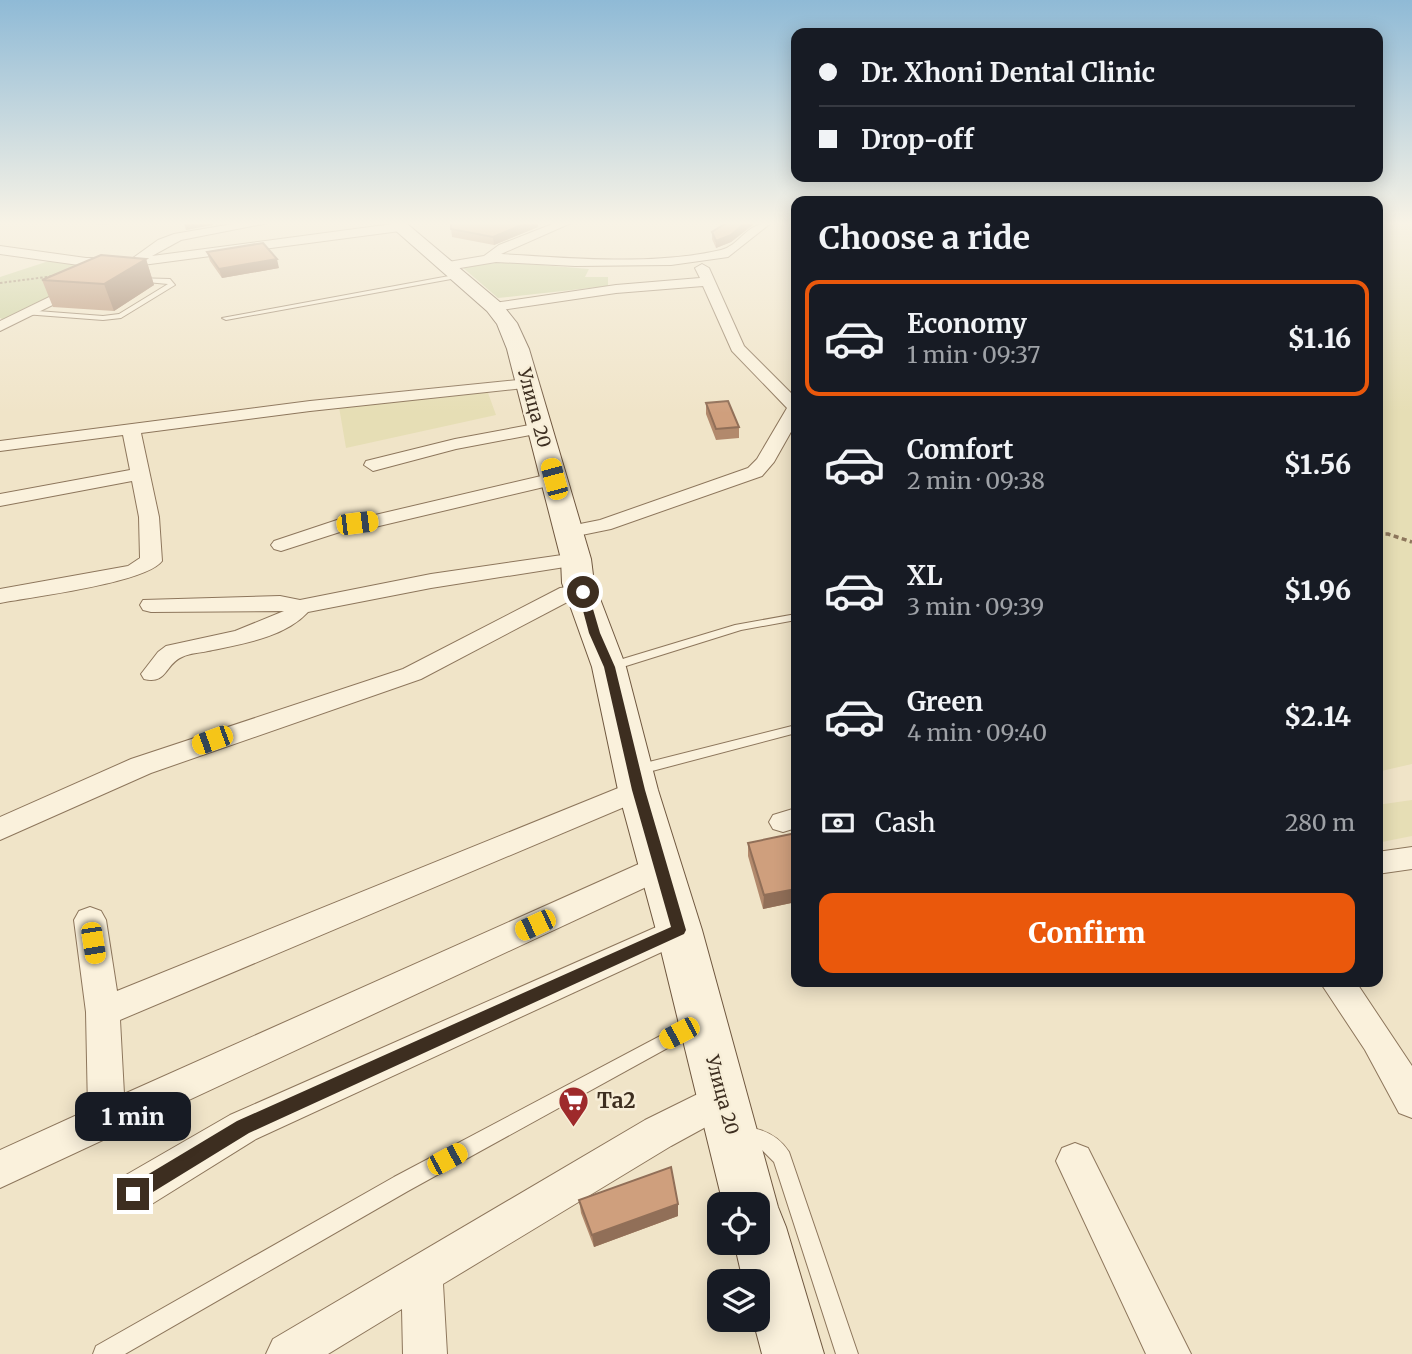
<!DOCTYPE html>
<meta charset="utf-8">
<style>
body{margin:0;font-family:Merriweather,serif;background:#242831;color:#f1f3f6;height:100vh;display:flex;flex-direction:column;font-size:26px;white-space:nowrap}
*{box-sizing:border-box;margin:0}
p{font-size:23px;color:#9ea1a6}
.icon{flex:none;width:38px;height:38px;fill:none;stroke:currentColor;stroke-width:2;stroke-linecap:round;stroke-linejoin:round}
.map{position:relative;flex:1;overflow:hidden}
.panel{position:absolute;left:791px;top:196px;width:592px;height:791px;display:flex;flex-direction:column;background:#171b24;border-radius:14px;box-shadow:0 4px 18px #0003}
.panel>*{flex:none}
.hud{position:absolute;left:791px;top:28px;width:592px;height:154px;border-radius:14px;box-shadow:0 4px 18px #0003;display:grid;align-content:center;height:154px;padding:0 28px;background:#171b24}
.tools{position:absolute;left:707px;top:1192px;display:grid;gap:14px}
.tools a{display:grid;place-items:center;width:63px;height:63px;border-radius:14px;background:#171b24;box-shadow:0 4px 18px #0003;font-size:35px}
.end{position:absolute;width:32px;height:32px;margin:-16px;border:9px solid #3d2e20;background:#fff;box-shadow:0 0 0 4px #fff}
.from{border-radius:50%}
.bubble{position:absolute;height:49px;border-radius:14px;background:#171b24;box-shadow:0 4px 18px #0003;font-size:23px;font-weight:800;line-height:49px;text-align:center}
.car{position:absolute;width:21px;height:42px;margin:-21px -10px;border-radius:9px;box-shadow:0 0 5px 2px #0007;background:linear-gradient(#f5c518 24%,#345 0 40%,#f5c518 0 76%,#345 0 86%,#f5c518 0)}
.hud b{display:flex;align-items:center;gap:24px;height:66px;font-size:26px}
.hud b+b{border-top:2px solid #363941}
.hud i{width:18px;height:18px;background:#f1f3f6}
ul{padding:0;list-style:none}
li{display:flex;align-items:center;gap:21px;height:116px;margin:0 14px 10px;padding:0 14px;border:4px solid transparent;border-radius:14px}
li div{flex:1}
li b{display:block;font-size:26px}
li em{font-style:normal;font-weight:800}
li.current{border-color:#ea580c}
li>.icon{width:63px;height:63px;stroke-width:1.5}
h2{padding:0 28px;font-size:32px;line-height:84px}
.pay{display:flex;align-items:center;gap:18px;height:77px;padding:0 28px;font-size:26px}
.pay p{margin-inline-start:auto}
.primary-button{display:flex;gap:14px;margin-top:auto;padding:14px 28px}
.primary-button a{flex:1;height:80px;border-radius:14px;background:#ea580c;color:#fff;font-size:28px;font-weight:800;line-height:80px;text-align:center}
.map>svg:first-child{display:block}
.farmland{fill:#e6deb5}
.green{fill:#c9cf9b}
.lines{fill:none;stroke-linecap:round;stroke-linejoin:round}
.lane-casing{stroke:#8d765c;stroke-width:2}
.street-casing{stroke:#8d765c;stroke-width:2}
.secondary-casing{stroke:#6f573f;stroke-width:2}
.path-far1{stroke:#8d765c;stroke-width:2;stroke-dasharray:2.5 2;stroke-linecap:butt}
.path{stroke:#8d765c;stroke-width:3.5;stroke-dasharray:5 3.5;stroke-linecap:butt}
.lane{fill:#faf1dc;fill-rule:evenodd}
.street{fill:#faf1dc;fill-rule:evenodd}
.secondary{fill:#faf1dc;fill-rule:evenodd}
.wall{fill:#b2896c}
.shaded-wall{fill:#916f58}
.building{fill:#cf9f7d;stroke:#916f58;stroke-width:2}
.route{fill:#3d2e20}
.labels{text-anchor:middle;stroke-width:5;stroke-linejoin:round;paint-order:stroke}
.street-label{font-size:18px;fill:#3d2e20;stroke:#f7eed8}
.near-poi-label{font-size:21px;font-weight:bold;fill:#3d2e20;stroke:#f7eed8;text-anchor:start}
</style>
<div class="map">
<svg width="1412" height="1354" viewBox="0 0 1412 1354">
<rect width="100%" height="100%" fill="#f0e4c8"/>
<!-- farmland -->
<path class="farmland" d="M1377 223H1412V764L1377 772Z
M487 390 496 415 346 448 339 407Z
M1412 800V836L1377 843V805Z"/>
<!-- green -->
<path class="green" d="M58 258 135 262 6 321 0 318V277Z
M506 262 589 269 585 277H608V286L498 298 461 266Z"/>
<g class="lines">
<defs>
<path id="lane" d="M460 274 462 275V277L226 320 222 318Z
M134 278 170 279 175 285 121 318 103 320 24 314 20 312 24 310 103 316 119 314 168 284 136 281 133 279Z
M796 614V620L741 630 610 671 604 667 606 664 735 625Z
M796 725V733L637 775 632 773 630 770 632 767 637 765Z
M696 1017 702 1019 705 1024 702 1029 408 1191 125 1354H93L96 1346 394 1177Z
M742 1127C762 1128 778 1135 789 1152L858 1354H836L774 1162 759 1147 735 1142 733 1136 735 1130Z"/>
<path id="street" d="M238 223H268L181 240 152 256 400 223 406 227 400 231 135 266H86L0 254V246L86 258H133L158 240 174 234Z
M555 223H571L501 254C570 258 652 266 721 250 741 245 745 223 771 223L728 257 671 265 575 266 496 262 448 270 441 266 448 262 484 256 499 245Z
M702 264 709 268 744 346 796 398V423L774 462 762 476 611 529 567 538 560 536 557 532 560 528 600 520 748 468 757 459 787 408 732 351 703 286 616 293 494 311 487 307 494 303 616 285 700 278 695 268Z
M80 282 87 286 85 289 0 331V321Z
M528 379 536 384 534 387 310 411 141 433 159 517 162 561C146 583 31 597 0 603V589L128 566 140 558 139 517 132 481 0 506V494L130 470 123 435 0 451V441L310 401Z
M540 423 549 428 546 432 456 449 373 471 364 465 366 461 455 439Z
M554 473 564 479 561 483 375 527 343 531 281 551 274 549 271 545 274 541 340 519 375 515Z
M576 553 584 554 587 559 584 564 431 588 308 612C284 638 241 644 208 651 200 653 190 653 182 657 165 664 167 685 144 679L141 674 158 652 166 646 235 631 284 611 151 612 143 610 140 605 143 600 280 596 300 600 431 574Z
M583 585 591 587 594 592 591 597 573 599 421 679 151 773 0 840V817L131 759 403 669 560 588Z
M638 780 648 783 652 790 648 797 120 1020 124 1094 650 859 661 856 672 859 676 867 672 875 0 1188V1150L88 1110 86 1012 74 920 79 911 90 907 101 911 106 920 117 991Z
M796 808V828L783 832 773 829 769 822 773 815Z
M1412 847V869L1377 874V852Z
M679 917 690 921 695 930 690 939 256 1139 147 1207 133 1212 119 1207 114 1193 119 1179 230 1115Z
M1320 982H1356L1412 1066V1118L1399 1113 1365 1050Z
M722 1082 735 1087 740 1099 735 1111 671 1146 443 1284 447 1354H403L402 1309 328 1354H266L273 1339 645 1120Z
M1075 1143 1088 1148 1191 1354H1146L1056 1161 1062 1148Z"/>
<path id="secondary" d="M387 223H406L501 303 517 323 529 349 591 559 594 583 626 667 658 790 702 930 778 1207 786 1227 824 1354H762L753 1320H758V1281H743L734 1242H758V1204H723L656 930 618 790 592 667 562 583 561 559 507 349 497 324 487 311Z"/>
</defs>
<!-- lane casing -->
<use href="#lane" class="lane-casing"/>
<!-- street casing -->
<use href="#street" class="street-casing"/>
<!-- secondary casing -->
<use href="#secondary" class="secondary-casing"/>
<!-- path-far1 -->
<path class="path-far1" d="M0 283 54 276"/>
<!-- path -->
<path class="path" d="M1377 534H1388L1412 542"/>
<!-- lane -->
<use href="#lane" class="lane"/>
<!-- street -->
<use href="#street" class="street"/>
<!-- secondary -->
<use href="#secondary" class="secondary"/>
</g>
<!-- wall -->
<path class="wall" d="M76 223H112L109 225Z
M754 224 731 242 716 248 712 239V232Z
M538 227 494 245 452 237 451 229Z
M207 252 279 268 222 278 210 261Z
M146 259 154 285 114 311 53 307 42 280Z
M706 403 739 427V438L716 440 706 414Z
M796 833V902L763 909 748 856V843Z
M579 1200 678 1216 594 1247 581 1213Z"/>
<!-- shaded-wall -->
<path class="shaded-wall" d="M184 223H213V225L186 230Z
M526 223H538V227L494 245 493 237Z
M745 223H757L754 224 731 242 716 248V241Z
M146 259 154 285 114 311 104 284Z
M277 259 279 268 222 278 219 269Z
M796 889V902L763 909 764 895Z
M678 1204V1216L594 1247 592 1235Z"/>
<!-- building -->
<path class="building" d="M451 223H526L493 237 451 229Z
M726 223H745L731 235 716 241 712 232Z
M263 243 277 259 219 269 207 252Z
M101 255 146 259 104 284 42 280Z
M728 401 739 427 716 429 706 403Z
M796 833V889L764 895 748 843Z
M671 1167 678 1204 592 1235 579 1200Z"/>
<!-- sky -->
<linearGradient id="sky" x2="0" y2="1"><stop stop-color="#8fbad6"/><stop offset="0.54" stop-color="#f8f3e6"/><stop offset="1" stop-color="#f8f3e6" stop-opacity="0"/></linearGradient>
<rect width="1412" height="413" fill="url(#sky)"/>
<!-- route -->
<path class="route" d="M583 589 588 592 600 633 615 667 645 790 686 930 684 934 249 1133 140 1200 133 1202 127 1200 124 1194 127 1187 237 1121 671 927 632 790 604 667 589 633 578 592Z"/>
<!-- icons -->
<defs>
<symbol id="supermarket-pin" viewBox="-11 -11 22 30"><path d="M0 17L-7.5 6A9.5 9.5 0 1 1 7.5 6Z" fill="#9e2a2b" stroke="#f7eed8"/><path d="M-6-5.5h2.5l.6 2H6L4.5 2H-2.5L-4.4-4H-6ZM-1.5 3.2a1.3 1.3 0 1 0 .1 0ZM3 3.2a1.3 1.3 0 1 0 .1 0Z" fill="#fff"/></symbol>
</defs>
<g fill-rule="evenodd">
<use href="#supermarket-pin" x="556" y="1084" width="35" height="47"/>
</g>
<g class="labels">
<!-- street labels -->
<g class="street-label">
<text transform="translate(534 408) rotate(75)" y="6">Улица 20</text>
<text transform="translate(722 1095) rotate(75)" y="6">Улица 20</text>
</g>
<!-- near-poi labels -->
<g class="near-poi-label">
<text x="597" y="1108">Ta2</text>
</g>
</g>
</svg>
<div class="tools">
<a><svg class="icon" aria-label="locate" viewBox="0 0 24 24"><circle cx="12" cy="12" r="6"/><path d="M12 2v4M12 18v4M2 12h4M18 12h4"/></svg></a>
<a><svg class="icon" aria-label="layers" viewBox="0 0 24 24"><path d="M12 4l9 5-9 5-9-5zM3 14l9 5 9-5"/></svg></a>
</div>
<i class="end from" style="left:583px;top:592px"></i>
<i class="end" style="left:133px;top:1194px"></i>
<div class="bubble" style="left:75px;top:1092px;width:116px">1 min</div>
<i class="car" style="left:554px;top:479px;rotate:345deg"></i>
<i class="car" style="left:357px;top:523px;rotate:83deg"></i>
<i class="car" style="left:212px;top:740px;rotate:250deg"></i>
<i class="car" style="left:535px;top:925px;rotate:245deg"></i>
<i class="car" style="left:93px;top:943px;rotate:171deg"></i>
<i class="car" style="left:679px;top:1033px;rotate:242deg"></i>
<i class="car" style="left:447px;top:1159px;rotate:62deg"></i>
<div class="hud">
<b><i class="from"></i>Dr. Xhoni Dental Clinic</b>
<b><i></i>Drop-off</b>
</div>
<section class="panel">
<h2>Choose a ride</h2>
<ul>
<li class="current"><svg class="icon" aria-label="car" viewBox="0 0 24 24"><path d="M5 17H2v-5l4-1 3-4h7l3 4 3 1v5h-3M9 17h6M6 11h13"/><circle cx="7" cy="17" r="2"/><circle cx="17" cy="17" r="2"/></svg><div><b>Economy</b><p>1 min · 09:37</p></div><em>$1.16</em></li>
<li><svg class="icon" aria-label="car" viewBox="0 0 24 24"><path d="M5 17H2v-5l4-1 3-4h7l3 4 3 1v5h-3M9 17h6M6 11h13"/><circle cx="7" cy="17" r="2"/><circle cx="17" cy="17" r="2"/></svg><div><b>Comfort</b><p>2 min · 09:38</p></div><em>$1.56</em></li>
<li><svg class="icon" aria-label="car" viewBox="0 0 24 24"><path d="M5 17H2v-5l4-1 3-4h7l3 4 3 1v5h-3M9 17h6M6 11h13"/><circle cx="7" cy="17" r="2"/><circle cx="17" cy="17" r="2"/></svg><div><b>XL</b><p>3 min · 09:39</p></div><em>$1.96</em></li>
<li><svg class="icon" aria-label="car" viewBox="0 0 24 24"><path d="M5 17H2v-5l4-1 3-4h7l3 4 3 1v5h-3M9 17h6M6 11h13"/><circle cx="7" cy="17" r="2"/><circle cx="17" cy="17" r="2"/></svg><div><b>Green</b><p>4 min · 09:40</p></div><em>$2.14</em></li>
</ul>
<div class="pay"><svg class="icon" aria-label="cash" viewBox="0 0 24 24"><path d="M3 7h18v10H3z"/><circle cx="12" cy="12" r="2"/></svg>Cash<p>280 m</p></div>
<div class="primary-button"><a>Confirm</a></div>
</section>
</div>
